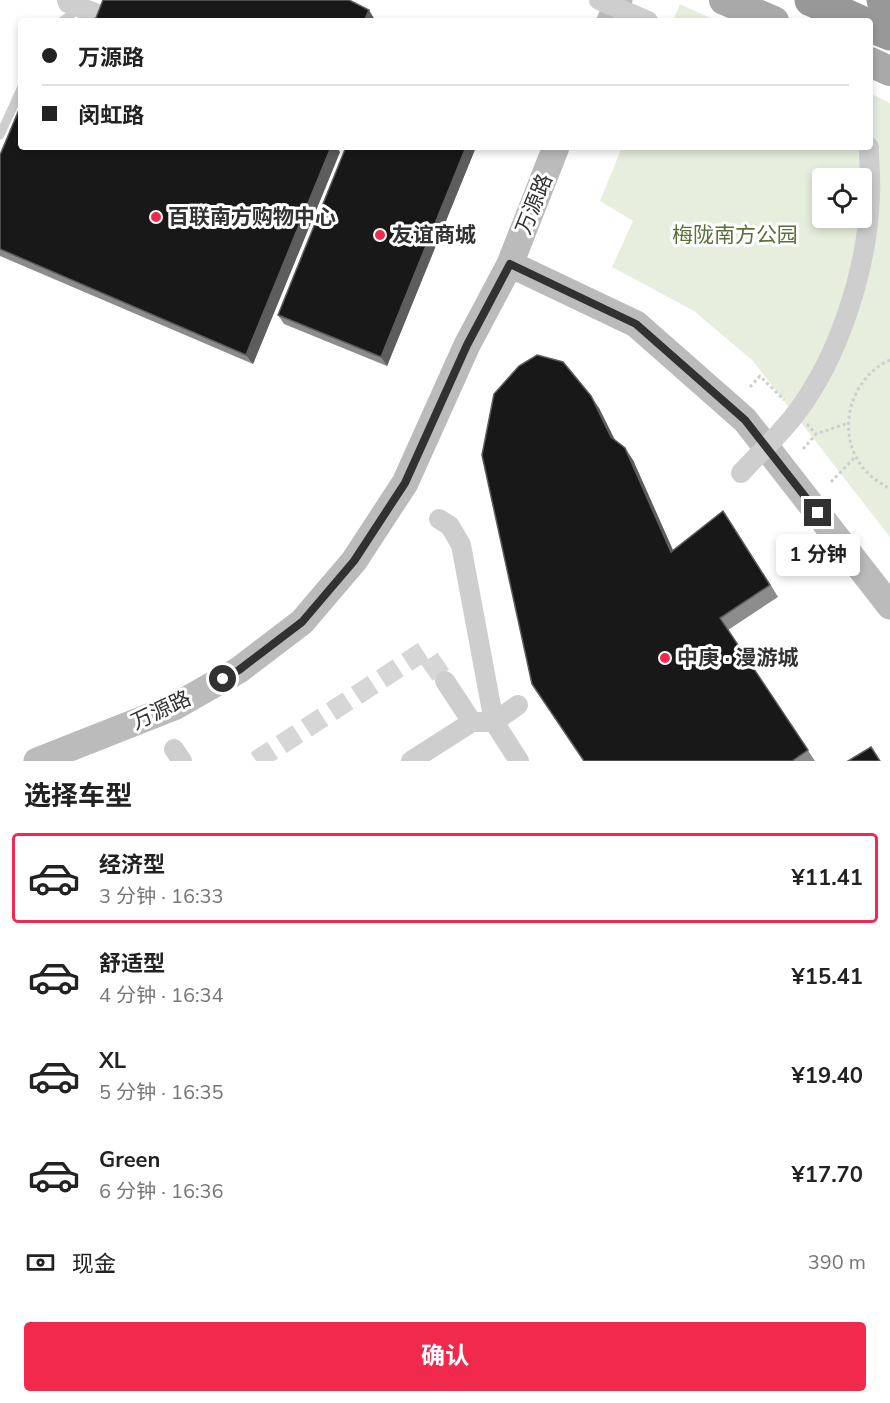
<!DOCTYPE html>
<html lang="zh">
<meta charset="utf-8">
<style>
body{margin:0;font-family:"Nunito Sans","Noto Sans SC",sans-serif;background:#f6f6f6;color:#222;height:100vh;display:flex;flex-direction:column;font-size:22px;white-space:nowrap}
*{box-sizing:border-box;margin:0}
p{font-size:20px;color:#767676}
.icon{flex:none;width:33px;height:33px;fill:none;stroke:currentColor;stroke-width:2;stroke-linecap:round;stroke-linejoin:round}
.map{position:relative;height:761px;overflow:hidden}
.side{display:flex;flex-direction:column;background:#fff;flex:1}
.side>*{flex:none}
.banner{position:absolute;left:18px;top:18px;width:855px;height:132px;border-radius:6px;box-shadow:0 3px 9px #0003;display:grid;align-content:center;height:132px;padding:0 24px;background:#fff}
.tools{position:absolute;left:812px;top:168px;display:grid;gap:12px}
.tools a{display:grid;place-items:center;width:60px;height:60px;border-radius:6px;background:#fff;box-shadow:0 3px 9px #0003;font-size:30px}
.end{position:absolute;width:27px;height:27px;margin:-14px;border:8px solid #313131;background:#fff;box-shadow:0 0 0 3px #fff}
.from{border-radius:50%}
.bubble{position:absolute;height:42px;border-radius:6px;background:#fff;box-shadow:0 3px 9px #0003;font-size:20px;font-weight:700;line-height:42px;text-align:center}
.banner b{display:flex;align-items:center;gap:21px;height:57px;font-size:22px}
.banner b+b{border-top:2px solid #e0e0e0}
.banner i{width:15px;height:15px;background:#222}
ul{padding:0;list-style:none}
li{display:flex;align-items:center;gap:18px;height:90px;margin:0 12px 9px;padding:0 12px;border:3px solid transparent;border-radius:6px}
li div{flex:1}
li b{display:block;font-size:22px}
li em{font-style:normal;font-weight:700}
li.selected{border-color:#f12a4d}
li>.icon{width:54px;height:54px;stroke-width:1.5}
h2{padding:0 24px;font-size:27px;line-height:72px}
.pay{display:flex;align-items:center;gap:15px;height:66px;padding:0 24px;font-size:22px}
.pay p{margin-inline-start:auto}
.button{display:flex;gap:12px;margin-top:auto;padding:12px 24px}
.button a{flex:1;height:69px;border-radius:6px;background:#f12a4d;color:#fff;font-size:24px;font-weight:700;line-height:69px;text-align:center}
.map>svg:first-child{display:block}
.park{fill:#e8eede;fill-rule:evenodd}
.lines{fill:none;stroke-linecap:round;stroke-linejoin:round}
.street-tunnel{stroke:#d6d6d6;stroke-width:20;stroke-dasharray:20 10;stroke-linecap:butt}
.path{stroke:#cecece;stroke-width:3;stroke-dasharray:3 3;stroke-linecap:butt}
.lane{stroke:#cecece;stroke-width:9}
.street{stroke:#cecece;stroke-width:20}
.secondary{stroke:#bbb;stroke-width:27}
.primary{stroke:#a9a9a9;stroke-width:30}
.highway{stroke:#989898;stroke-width:33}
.street-bridge{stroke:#cecece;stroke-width:20}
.wall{fill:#8c8c8c}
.shaded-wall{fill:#5d5d5d}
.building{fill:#181818;stroke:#5d5d5d;stroke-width:1.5}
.route{stroke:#313131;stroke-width:8}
.poi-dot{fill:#f12a4d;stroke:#fff;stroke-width:2}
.labels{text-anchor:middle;stroke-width:6;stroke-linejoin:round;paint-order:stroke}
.street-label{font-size:21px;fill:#313131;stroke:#fff}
.poi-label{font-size:21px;font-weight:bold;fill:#313131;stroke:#fff;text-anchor:start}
.park-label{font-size:21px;fill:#59703a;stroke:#fff}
</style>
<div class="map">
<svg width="890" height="761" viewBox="0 0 890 761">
<rect width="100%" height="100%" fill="#fff"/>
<!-- park -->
<path class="park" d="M680 4 717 21H673Z
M870 93 890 103V537L753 361 694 311 612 267 633 221 600 201 622 147H870ZM822 178H861V218H822Z"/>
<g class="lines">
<!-- street-tunnel -->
<path class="street-tunnel" d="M256 761 424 651 445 681"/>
<!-- path -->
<path class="path" d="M890 360C853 376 836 426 859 462 866 474 878 482 890 489
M750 387 760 376 784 400
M807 424 816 434
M803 449 816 434 849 423
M831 482 856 456"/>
<!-- lane -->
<path class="lane" d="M62 21 71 15 74 5
M0 135 21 89"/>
<!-- street -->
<path class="street" d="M439 519 450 526 461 545 494 722 519 761
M445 681 472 722
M174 749 182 761
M411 761 472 722H494L518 705"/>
<!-- secondary -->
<path class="secondary" d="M610 21 619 0
M510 264 636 324 745 420 890 606
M37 761 174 707 239 670 302 622 354 561 405 483 467 345 510 264 556 147"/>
<!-- primary -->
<path class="primary" d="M724 0 774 21
M870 62 890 71"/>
<!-- highway -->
<path class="highway" d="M811 0 859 21
M883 0 890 3
M870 26 890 34"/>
<!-- street-bridge -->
<path class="street-bridge" d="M67 0 68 3 106 17
M599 0 648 21
M741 473C759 453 781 434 797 412 840 355 867 268 870 197 871 181 869 164 869 147"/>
</g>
<!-- wall -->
<path class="wall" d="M346 147H476L387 366 284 324 278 315Z
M340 152 253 364 0 256V155Z
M599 408 615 441 633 460 673 550 731 523 778 597 728 630 815 761H584Z"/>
<!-- shaded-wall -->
<path class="shaded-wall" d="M369 10 375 20 374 21H364Z
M331 147H337L340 152 253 364 246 355Z
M466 147H476L387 366 381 357Z
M591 396 599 408 620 450 611 437Z
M625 448 633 460 679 564 671 552Z
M723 511 731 523 778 597 770 585Z"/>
<!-- building -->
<path class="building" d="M103 0H349L369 10 364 21H88L96 18Z
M21 105V147H331L246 355 0 249V155Z
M346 147H466L381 357 278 315Z
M537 355 563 362 591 396 611 437 625 448 671 552 723 511 770 585 720 618 808 750 792 761H584L532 684 482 455 494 394 519 366Z
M871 747 880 761H848Z"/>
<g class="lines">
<!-- route -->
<path class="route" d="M223 679 239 670 302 622 354 561 405 483 467 345 510 264 636 324 745 420 818 513"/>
</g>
<!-- markers -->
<g class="poi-dot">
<circle cx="156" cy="217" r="6"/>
<circle cx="380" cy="235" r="6"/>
<circle cx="665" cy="658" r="6"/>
</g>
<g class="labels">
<!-- street labels -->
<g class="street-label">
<text transform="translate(534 204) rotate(-68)" y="7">万源路</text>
<text transform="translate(161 710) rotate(-25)" y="7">万源路</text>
</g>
<!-- poi labels -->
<g class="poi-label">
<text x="168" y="224">百联南方购物中心</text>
<text x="392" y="242">友谊商城</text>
<text x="677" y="665">中庚 · 漫游城</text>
</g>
<!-- park labels -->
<g class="park-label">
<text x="735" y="242">梅陇南方公园</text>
</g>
</g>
</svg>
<div class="tools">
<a><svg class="icon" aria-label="locate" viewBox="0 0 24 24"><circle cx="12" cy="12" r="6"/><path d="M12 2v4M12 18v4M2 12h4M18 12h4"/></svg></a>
</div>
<i class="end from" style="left:223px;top:679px"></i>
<i class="end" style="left:818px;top:513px"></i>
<div class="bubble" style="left:776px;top:534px;width:84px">1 分钟</div>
<div class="banner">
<b><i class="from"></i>万源路</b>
<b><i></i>闵虹路</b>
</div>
</div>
<section class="side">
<h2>选择车型</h2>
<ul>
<li class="selected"><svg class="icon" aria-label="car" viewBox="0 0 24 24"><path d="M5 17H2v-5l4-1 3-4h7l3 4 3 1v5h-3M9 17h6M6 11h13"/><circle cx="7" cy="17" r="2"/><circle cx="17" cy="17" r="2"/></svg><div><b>经济型</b><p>3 分钟 · 16:33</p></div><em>¥11.41</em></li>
<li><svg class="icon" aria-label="car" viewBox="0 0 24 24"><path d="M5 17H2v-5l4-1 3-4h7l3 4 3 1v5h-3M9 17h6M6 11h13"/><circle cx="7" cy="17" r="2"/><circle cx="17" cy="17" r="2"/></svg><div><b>舒适型</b><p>4 分钟 · 16:34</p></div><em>¥15.41</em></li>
<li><svg class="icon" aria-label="car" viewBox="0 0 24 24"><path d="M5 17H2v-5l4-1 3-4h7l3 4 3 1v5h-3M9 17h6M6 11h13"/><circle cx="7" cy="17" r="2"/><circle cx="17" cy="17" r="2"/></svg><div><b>XL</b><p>5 分钟 · 16:35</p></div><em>¥19.40</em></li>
<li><svg class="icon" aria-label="car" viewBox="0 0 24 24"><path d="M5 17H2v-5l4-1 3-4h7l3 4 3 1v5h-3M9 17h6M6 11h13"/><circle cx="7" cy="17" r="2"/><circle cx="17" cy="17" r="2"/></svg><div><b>Green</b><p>6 分钟 · 16:36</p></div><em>¥17.70</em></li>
</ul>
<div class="pay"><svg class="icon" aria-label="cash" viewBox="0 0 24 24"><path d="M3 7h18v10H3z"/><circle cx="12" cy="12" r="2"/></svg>现金<p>390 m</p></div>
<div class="button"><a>确认</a></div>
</section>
